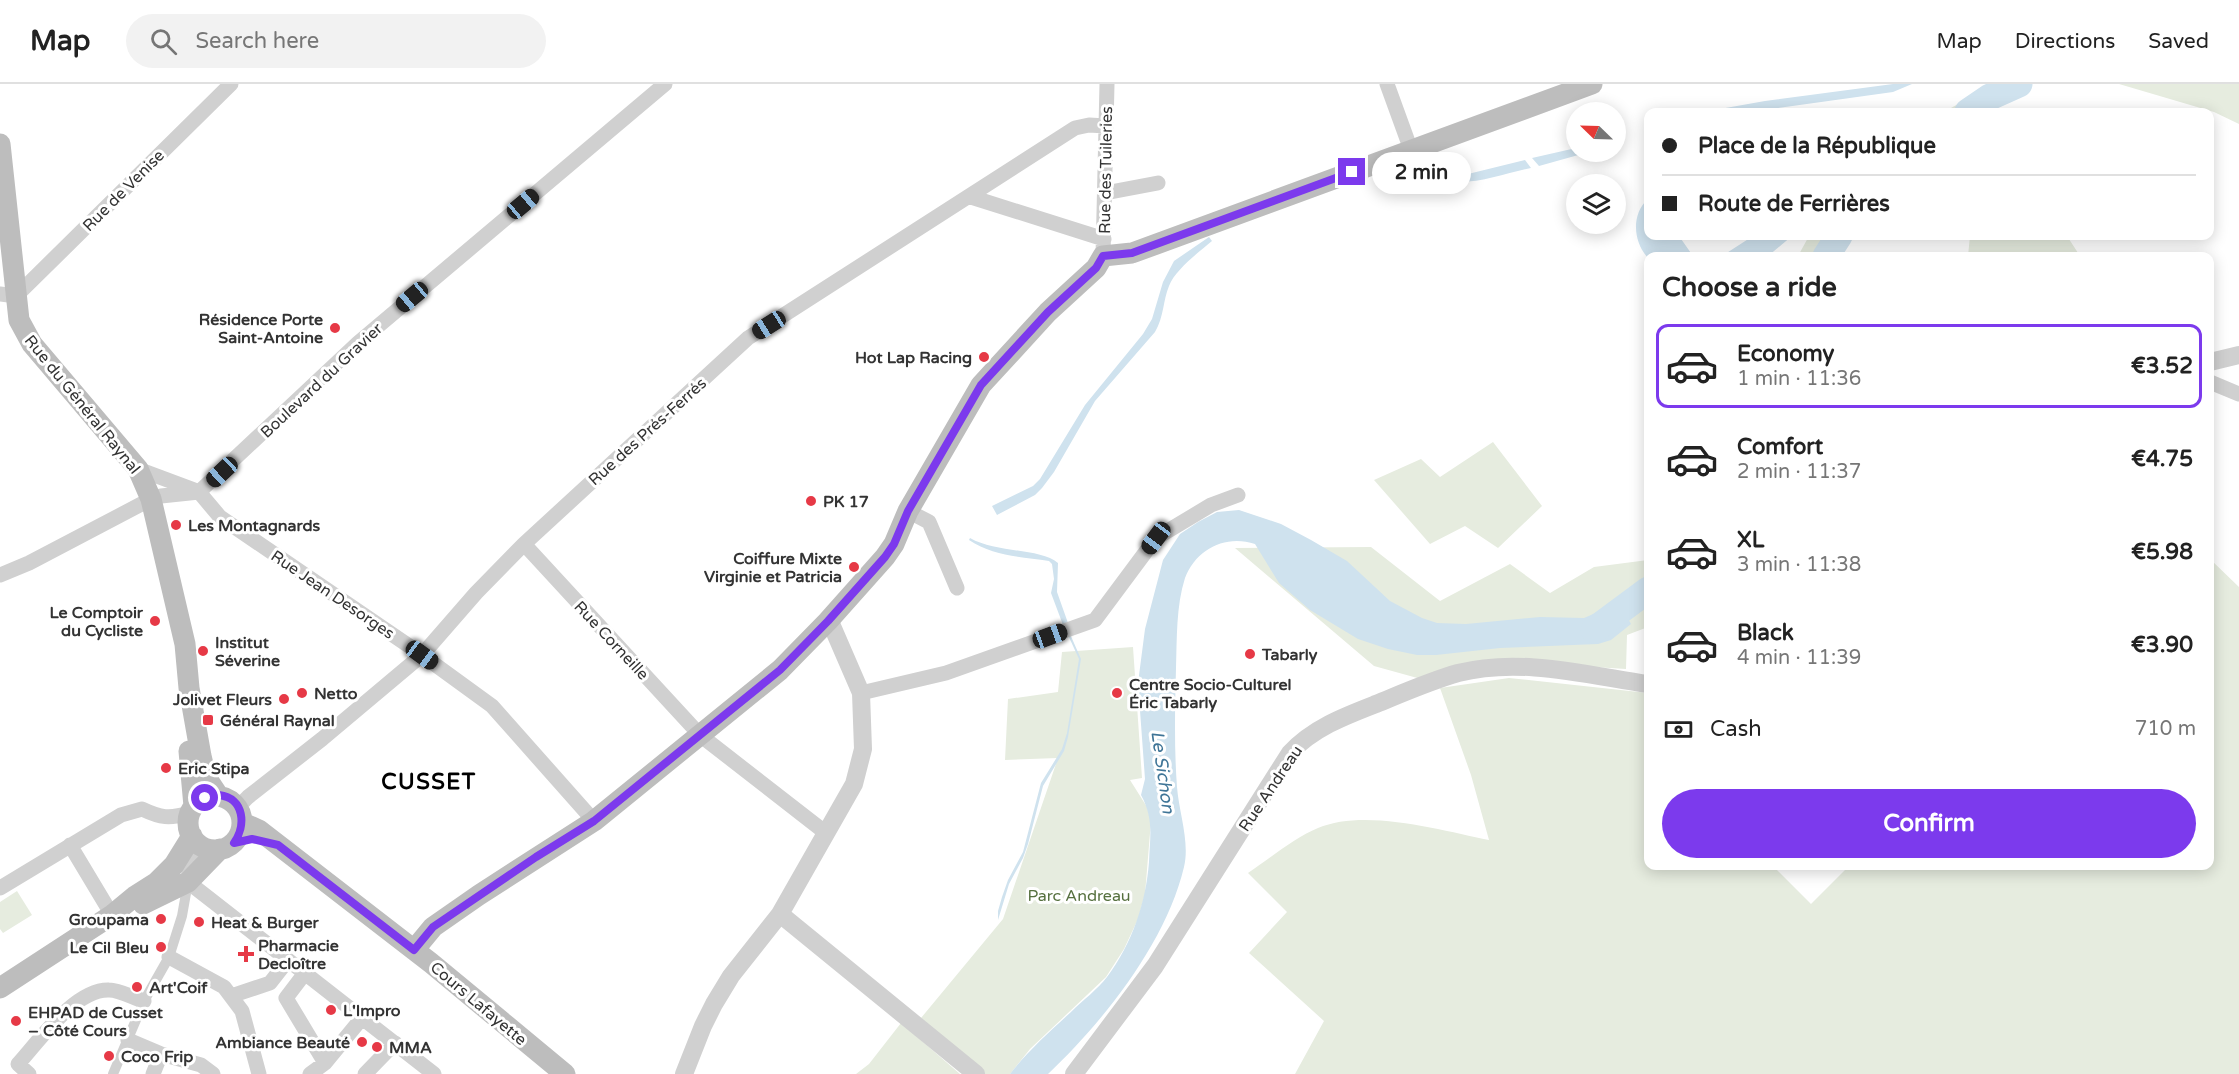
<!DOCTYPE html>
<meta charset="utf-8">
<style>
body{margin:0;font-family:"Varela Round",sans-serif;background:#f2f2f2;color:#222;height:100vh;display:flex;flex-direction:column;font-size:22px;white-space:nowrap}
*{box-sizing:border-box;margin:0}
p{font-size:20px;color:#767676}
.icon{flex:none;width:33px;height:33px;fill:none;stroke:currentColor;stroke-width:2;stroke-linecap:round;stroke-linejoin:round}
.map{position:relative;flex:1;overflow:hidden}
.details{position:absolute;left:1644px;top:168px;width:570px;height:618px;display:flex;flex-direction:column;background:#fff;border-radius:12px;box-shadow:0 3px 15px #0003}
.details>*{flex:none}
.banner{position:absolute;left:1644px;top:24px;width:570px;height:132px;border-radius:12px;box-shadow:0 3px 15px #0003;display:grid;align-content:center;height:132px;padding:0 18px;background:#fff}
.needle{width:39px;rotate:293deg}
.fabs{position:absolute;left:1566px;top:18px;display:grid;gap:12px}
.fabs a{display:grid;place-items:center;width:60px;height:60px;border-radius:50%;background:#fff;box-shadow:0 3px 15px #0003;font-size:30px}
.end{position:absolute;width:27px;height:27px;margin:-14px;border:8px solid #7c3aed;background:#fff;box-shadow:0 0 0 3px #fff}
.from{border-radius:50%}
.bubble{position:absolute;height:42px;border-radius:21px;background:#fff;box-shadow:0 3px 15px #0003;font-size:20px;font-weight:700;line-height:42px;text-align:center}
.car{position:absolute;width:18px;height:36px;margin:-18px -9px;border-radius:8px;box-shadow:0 0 4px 2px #0007;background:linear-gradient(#222 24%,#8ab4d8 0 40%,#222 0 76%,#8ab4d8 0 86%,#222 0)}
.banner b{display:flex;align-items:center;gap:21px;height:57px;font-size:22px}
.banner b+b{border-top:2px solid #e0e0e0}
.banner i{width:15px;height:15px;background:#222}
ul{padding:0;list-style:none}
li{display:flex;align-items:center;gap:18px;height:84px;margin:0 12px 9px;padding:0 6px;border:3px solid transparent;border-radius:12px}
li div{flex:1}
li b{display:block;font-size:22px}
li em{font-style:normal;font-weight:700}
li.selected{border-color:#7c3aed}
li>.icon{width:54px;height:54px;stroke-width:1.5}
h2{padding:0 18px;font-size:27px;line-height:72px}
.pay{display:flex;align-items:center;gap:15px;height:66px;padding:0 18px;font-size:22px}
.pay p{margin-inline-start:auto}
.primary-button{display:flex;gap:12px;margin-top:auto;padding:12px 18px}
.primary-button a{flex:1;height:69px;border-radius:36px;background:#7c3aed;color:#fff;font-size:24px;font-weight:700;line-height:69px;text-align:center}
header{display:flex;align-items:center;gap:36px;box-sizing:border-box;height:84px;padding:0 30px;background:#fff;border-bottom:2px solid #e0e0e0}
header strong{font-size:28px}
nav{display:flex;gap:33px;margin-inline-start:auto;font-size:21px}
.search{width:420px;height:54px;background:#f2f2f2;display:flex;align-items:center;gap:15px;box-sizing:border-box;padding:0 21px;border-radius:33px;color:#767676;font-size:22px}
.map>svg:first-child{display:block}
.green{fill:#e6ecdf}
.water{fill:#cfe2ee}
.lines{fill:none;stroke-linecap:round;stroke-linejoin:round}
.river{stroke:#cfe2ee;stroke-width:27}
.pedestrian{stroke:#d0d0d0;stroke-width:10}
.minor{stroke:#d0d0d0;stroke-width:15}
.tertiary{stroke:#d0d0d0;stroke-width:18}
.secondary{stroke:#bdbdbd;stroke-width:21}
.route{stroke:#7c3aed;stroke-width:8}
.poi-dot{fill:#e63946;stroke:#fff;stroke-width:2}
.labels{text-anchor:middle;stroke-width:6;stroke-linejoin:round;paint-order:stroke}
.street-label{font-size:16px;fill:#333;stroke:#fff}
.poi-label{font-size:16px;font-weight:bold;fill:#333;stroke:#fff;text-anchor:start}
.park-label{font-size:16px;fill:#56703f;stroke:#fff}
.water-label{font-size:18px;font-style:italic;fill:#3f7597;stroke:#fff}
.district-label{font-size:22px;font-weight:bold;letter-spacing:1.5px;fill:#000;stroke:#fff}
</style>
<header>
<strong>Map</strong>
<div class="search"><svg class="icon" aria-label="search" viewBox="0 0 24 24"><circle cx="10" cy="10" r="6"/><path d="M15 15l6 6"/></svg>Search here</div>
<nav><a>Map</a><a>Directions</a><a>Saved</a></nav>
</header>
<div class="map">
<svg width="2239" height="990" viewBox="0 0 2239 990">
<rect width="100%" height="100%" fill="#fff"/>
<!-- green -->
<path class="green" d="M1993 0 2006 16 1988 28H1944Z
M2119 0H2239V40L2214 28Z
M1809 152H1854L1841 172H1798Z
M1970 152H2067L2080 172H1968Z
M1493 358 1542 422 1498 464 1465 442 1430 460 1374 396 1421 375 1440 393Z
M1371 463 1440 517 1510 480 1550 509 1594 483 1648 476V543L1627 551 1626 585 1493 577 1421 595 1374 582 1235 464Z
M2210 475 2239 503V990H1295L1324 937 1249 869 1287 828 1248 789C1269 775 1294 754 1318 744 1364 724 1441 746 1489 756L1471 691 1440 604 1509 594 1648 609V782H1773L1811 820 1849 782H2210Z
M1133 563 1142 694 1130 696 1147 723 1151 737 1145 810 1138 835 1124 865 1106 893 1030 965 1010 990H985L921 934 1003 835 1058 674 1005 676 1008 615 1058 608 1062 568Z
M17 807 32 831 3 849 0 845V818Z
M901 939 960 990H856L869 980Z"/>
<!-- water -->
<path class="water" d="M1893 0H1912L1893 8 1749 28H1703L1765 17Z
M1576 64V68H1589L1539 82 1532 74Z
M1525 76 1531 84C1507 89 1481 99 1456 98 1440 97 1425 91 1408 92L1406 87 1409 84 1437 85 1458 90H1468Z
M1648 115V152H1679L1693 172 1648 174C1633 158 1631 130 1648 115Z
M1753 152H1792L1768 172H1722Z
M1209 153 1212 157C1199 168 1175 186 1169 202 1163 216 1164 233 1155 248L1095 317 1054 388 1042 404 1035 411 997 431 992 422 1033 402 1040 395 1085 321 1143 250 1152 235 1163 198 1174 177Z
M1239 426 1281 440 1311 456 1347 477 1390 517 1422 534 1437 539 1466 540 1540 533 1584 534 1619 519 1631 540 1611 556 1598 560 1500 564 1436 571H1417L1388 565 1358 555 1310 526 1279 499 1255 460C1226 450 1196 465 1185 494 1176 522 1177 555 1176 584 1175 623 1174 663 1177 703 1179 729 1190 758 1184 783 1166 859 1103 938 1048 990H1010C1028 967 1049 948 1071 928 1083 916 1097 906 1107 893 1132 860 1146 818 1149 778 1150 752 1154 735 1141 711L1145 695 1138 599 1145 545 1163 476 1180 450 1198 438 1217 428Z
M970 454C996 469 1040 464 1058 479L1057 508 1068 539 1063 541 1051 509 1054 495 1052 480 1049 477C1021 473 993 472 969 456Z
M1070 550 1081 575 1068 653 1064 667 1043 702 1028 760 1023 774 1009 800 998 836V827L1002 813 1008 796 1023 768 1041 699 1062 665 1067 649 1079 575 1068 551Z"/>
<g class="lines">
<!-- river -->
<path class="river" d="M1968 28 1990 13 2019 0
M1826 172 1839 152
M1594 546 1648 506"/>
<!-- pedestrian -->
<path class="pedestrian" d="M113 990 144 917 169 873 182 832 188 798"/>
<!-- minor -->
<path class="minor" d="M1387 0 1411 66
M1105 109 1158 99
M971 113 1104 155
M1103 172 1107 0
M0 210 16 212 231 0
M2210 298 2239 310
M138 385 197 407
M199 408 220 433 415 566 492 622 594 737
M908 427 929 438 957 504
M524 460 700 651 826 749
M0 491 29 479 151 415 161 412 199 408 358 259 665 0
M861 609 946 589 1095 536 1156 454 1211 421 1238 411
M238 723 248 713 322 655 422 571 476 509 524 460 748 254 1075 44 1089 41 1106 42
M192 757 188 798 434 990
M70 761 112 831
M0 804 121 731 142 725C161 734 169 735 190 729
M169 873 224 903 242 927 259 990
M305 889 286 914 325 979
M231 912 270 899 288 876
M128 956 161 970 201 981 213 990
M29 990 18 980C39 957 75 905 109 906 120 906 133 914 144 917
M153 990 161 970
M310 990 325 979 362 934
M365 990 395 959"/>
<!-- tertiary -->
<path class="tertiary" d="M2210 278 2239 271
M780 830 976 990
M684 990 703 942 714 920 731 892 780 830 854 700 863 665 861 609 832 542 828 537
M1074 990 1155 882 1290 669C1313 644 1345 632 1376 620 1403 609 1430 597 1458 589 1520 573 1587 591 1648 600"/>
<!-- secondary -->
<path class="secondary" d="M0 60 19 236 32 260 138 385 151 415 185 560 189 604 201 672 206 693 218 711
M189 667 194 722
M188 739a27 27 0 1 1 54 0a27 27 0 1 1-54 0Z
M243 739 259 746 431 879 565 990
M143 820 188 798 220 765
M414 866 433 843 479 811 594 737 780 586 828 537 885 473 894 460 908 427 981 301 1048 228 1096 184 1103 172 1132 169 1592 0
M0 904 112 831 135 812 157 798 174 781 192 752"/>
</g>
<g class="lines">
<!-- route -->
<path class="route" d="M205 714C209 713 215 711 219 711 245 714 246 742 234 759L252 755 278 761 414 866 433 843 536 773 594 737 780 586 828 537 885 473 894 460 908 427 981 301 1048 228 1096 184 1103 172 1132 169 1352 88"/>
</g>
<!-- markers -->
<g class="poi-dot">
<circle cx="335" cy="244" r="6"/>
<circle cx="984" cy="273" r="6"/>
<circle cx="811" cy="417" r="6"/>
<circle cx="176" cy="441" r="6"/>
<circle cx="854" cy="483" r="6"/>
<circle cx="155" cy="537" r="6"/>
<circle cx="203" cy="567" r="6"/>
<circle cx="1250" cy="570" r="6"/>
<circle cx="302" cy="609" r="6"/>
<circle cx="1117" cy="609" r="6"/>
<circle cx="284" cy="615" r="6"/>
<rect x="202" y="630" width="12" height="12" rx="3"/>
<circle cx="166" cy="684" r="6"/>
<circle cx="161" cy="835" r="6"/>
<circle cx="199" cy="838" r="6"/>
<circle cx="161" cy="863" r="6"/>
<path d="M243 861h6v6h6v6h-6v6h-6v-6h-6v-6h6z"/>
<circle cx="137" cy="903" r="6"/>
<circle cx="331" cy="926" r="6"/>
<circle cx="16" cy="937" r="6"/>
<circle cx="362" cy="958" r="6"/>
<circle cx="377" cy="963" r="6"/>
<circle cx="109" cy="972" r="6"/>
</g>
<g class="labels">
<!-- street labels -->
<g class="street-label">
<text transform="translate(1105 86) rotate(-89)" y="6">Rue des Tuileries</text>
<text transform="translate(123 106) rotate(-45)" y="6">Rue de Venise</text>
<text transform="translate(321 296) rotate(-43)" y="6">Boulevard du Gravier</text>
<text transform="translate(83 320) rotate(51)" y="6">Rue du Général Raynal</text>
<text transform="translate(647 347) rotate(-42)" y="6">Rue des Prés-Ferrés</text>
<text transform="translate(333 510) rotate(34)" y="6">Rue Jean Desorges</text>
<text transform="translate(612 556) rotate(47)" y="6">Rue Corneille</text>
<text transform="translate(1270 704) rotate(-56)" y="6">Rue Andreau</text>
<text transform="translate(479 919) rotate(40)" y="6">Cours Lafayette</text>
</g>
<!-- poi labels -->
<g class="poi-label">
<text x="323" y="241" text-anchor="end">Résidence Porte<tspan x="323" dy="18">Saint-Antoine</tspan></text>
<text x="972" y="279" text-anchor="end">Hot Lap Racing</text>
<text x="823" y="423">PK 17</text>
<text x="188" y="447">Les Montagnards</text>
<text x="842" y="480" text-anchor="end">Coiffure Mixte<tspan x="842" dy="18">Virginie et Patricia</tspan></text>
<text x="143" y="534" text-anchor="end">Le Comptoir<tspan x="143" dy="18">du Cycliste</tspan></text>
<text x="215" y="564">Institut<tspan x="215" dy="18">Séverine</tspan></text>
<text x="1262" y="576">Tabarly</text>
<text x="1129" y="606">Centre Socio-Culturel<tspan x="1129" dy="18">Éric Tabarly</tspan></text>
<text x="314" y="615">Netto</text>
<text x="272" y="621" text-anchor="end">Jolivet Fleurs</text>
<text x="220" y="642">Général Raynal</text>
<text x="178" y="690">Eric Stipa</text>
<text x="149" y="841" text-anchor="end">Groupama</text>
<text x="211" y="844">Heat &amp; Burger</text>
<text x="258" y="867">Pharmacie<tspan x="258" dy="18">Decloître</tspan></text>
<text x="149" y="869" text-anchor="end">Le Cil Bleu</text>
<text x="149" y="909">Art'Coif</text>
<text x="343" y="932">L'Impro</text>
<text x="28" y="934">EHPAD de Cusset<tspan x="28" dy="18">– Côté Cours</tspan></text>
<text x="350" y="964" text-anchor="end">Ambiance Beauté</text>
<text x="389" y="969">MMA</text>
<text x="121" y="978">Coco Frip</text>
</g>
<!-- park labels -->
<g class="park-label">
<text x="1079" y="817">Parc Andreau</text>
</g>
<!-- water labels -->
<g class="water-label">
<text transform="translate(1163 688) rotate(82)" y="6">Le Sichon</text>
</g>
<!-- district labels -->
<g class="district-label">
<text x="429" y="705">CUSSET</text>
</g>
</g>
</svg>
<div class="fabs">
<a><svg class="needle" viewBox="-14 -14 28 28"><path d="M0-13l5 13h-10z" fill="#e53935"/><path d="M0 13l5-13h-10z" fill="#767676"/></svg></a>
<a><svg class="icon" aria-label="layers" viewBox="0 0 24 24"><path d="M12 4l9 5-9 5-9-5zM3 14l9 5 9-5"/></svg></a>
</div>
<i class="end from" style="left:205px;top:714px"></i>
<i class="end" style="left:1352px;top:88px"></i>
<div class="bubble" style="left:1372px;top:68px;width:99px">2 min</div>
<i class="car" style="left:523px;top:120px;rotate:50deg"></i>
<i class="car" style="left:412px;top:213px;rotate:230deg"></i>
<i class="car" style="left:769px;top:241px;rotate:238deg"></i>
<i class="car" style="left:222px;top:388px;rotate:227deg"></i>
<i class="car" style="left:1156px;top:454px;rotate:217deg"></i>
<i class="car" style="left:1050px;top:552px;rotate:70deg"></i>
<i class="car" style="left:422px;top:571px;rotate:126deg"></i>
<div class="banner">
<b><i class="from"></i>Place de la République</b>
<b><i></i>Route de Ferrières</b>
</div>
<section class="details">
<h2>Choose a ride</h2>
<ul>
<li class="selected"><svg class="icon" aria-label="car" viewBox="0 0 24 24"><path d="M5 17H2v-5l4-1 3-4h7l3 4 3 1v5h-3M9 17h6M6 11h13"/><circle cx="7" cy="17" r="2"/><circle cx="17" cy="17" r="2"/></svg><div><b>Economy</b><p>1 min · 11:36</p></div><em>€3.52</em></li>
<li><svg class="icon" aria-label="car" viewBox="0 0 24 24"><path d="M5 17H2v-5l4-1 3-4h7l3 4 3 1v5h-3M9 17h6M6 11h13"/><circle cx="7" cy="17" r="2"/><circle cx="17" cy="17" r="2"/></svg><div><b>Comfort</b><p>2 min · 11:37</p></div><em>€4.75</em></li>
<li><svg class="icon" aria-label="car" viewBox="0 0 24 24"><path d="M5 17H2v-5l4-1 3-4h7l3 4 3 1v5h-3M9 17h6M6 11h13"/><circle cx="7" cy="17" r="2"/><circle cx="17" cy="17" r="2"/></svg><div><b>XL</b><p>3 min · 11:38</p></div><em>€5.98</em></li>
<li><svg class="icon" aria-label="car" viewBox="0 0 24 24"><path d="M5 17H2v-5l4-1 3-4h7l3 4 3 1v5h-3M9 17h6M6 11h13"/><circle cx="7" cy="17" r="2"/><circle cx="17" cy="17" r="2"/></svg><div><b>Black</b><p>4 min · 11:39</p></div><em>€3.90</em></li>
</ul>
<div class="pay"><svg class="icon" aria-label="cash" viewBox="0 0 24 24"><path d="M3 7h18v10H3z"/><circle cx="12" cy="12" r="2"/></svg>Cash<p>710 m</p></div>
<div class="primary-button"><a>Confirm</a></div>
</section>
</div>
